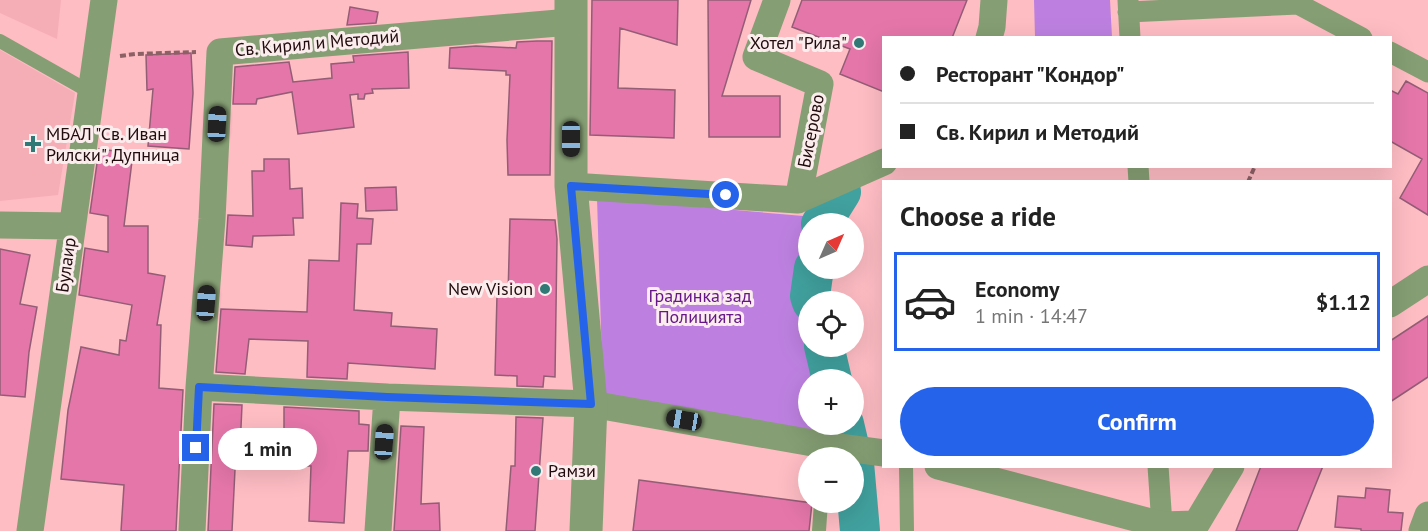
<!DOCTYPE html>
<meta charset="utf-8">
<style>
body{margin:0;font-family:"PT Sans",sans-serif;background:#f2f2f2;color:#222;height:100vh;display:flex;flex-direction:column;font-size:22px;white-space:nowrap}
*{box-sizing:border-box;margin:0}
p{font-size:20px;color:#767676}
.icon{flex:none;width:33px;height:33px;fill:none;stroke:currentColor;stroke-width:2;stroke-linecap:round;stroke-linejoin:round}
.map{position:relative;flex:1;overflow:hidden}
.drawer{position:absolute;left:882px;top:180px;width:510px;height:288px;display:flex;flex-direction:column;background:#fff;border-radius:0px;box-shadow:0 6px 24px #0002}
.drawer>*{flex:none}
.hud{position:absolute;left:882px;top:36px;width:510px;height:132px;border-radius:0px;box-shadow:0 6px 24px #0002;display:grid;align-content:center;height:132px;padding:0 18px;background:#fff}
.needle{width:39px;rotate:45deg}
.controls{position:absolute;left:798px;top:213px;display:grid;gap:12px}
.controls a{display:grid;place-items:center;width:66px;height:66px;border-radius:50%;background:#fff;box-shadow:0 6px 24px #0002;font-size:30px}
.end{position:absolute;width:27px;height:27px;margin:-14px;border:8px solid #2563eb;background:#fff;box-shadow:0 0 0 3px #fff}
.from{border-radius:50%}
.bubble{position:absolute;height:42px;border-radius:21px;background:#fff;box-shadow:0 6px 24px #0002;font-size:20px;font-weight:700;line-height:42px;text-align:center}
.car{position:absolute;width:18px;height:36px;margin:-18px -9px;border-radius:8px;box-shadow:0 0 4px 2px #0007;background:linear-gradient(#222 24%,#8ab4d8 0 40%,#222 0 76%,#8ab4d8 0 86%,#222 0)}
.hud b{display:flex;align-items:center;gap:21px;height:57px;font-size:22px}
.hud b+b{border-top:2px solid #e0e0e0}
.hud i{width:15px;height:15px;background:#222}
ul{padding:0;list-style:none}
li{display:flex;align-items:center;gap:18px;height:99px;margin:0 12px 9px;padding:0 6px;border:3px solid transparent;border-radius:0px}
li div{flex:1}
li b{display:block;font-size:22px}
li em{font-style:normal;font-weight:700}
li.current{border-color:#2563eb}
li>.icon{width:54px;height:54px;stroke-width:1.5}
h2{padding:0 18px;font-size:27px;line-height:72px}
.cta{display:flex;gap:12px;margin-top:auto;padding:12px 18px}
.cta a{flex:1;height:69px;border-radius:36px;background:#2563eb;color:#fff;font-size:24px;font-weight:700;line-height:69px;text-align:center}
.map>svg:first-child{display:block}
.built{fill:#f6aeb6}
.green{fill:#bd80e0}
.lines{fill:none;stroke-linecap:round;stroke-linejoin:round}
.river{stroke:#41a19e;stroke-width:40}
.building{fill:#e576aa;stroke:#935d75;stroke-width:1.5}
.path{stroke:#8c6166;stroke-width:4;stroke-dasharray:6 3;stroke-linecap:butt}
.service{stroke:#859e73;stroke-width:14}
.pedestrian{stroke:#859e73;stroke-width:21}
.minor{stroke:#859e73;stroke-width:27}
.tertiary{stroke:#859e73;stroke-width:33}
.route{stroke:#2563eb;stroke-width:8}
.poi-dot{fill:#307977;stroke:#fbedee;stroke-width:2}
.labels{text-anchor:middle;stroke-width:6;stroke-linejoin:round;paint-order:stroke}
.street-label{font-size:18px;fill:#210b0e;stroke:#fbedee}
.poi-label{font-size:18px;fill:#210b0e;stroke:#fbedee;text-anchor:end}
.park-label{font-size:18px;fill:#67168a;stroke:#fbedee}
</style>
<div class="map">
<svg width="1428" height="531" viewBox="0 0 1428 531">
<rect width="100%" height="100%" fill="#febcc3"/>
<!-- built -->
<path class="built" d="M0 0H61L57 39 0 13Z
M0 50 75 93 58 195 0 201Z"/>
<!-- green -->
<path class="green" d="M1034 0H1110L1112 37H1035Z
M597 198 815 217 814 223 808 224V259L800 314 808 336V346L813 347 823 379 808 380V424L834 425 837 434 603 395Z"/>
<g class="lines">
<!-- river -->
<path class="river" d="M821 224 841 192
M812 302 810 296 814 268
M824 346 832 380
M844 424 852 458
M854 463 860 531"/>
</g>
<!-- building -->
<path class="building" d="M592 0H678L677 45 620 28 618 88 675 90 674 138 590 135Z
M708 0H751L722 96H780V137H709Z
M802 0H967L952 38H884V92L840 74 850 49 792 27Z
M350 7 378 12 376 23 347 25Z
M537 41H552L550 175H508L507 140 510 75H506V71L449 68 450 48 476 46 516 48 517 42Z
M408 52 409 88 372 89 373 93 365 94 364 99H358V94L350 95 354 127 298 134 292 92 257 99 256 104H233L235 67 289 62 293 82 332 78 331 64 354 62 353 56Z
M191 53 193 93 189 149 148 146 153 89 147 90 146 55Z
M1406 81 1428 93V215L1400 198 1422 159 1390 141V90L1398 94Z
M99 149 133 153 124 226H148V273L165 276 157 325H161L159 388 183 390 176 531H121L124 485 61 479 68 410 81 347 119 355 120 340 126 341 132 305 79 295 85 248 108 252V216L90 213Z
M264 159H289L290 189 302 188 303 218H293L294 235 253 236 252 247 226 245 228 215 253 216 252 171H264Z
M396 187 397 210 366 211 365 188Z
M341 203 358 204 357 218 373 219 371 244H357L354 310 392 313 391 326 437 329 435 369 348 363 347 379 307 377 308 341 249 339 245 374 216 372 221 309 307 312 309 260 339 261Z
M510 219 555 220 557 239 555 377 544 376 543 387 517 386V376L495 375 497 295 508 296Z
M0 249 30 255 20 304 37 307 29 352 25 397 0 395Z
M1428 316V377L1390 402V341Z
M214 404 242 405 240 449H236L232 531H208Z
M284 407 359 411V424L369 425 368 451H348L344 523 309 521 311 466H284Z
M516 417 543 418 535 531H506L511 466H515Z
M401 426 424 427 421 504 439 503 440 531H394Z
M1261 466H1323L1297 531H1236Z
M639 480 812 503 809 531H633Z
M1366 488 1390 490 1388 512 1403 513 1401 531H1361V529L1335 527 1338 496 1365 498Z"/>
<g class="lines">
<!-- path -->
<path class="path" d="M120 56 135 54 196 52
M1248 182 1255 166"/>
<!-- service -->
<path class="service" d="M0 41 90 92
M906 466 907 531
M819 531 821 502"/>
<!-- pedestrian -->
<path class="pedestrian" d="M1128 0 1130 38
M1128 12 1298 4 1362 38
M1390 52 1428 72
M1138 166 1139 182
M1158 466 1162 525"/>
<!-- minor -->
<path class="minor" d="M777 0 756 57 820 84 798 200
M989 38 992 27 994 0
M571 186 798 200 884 162
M0 225 71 226
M1390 304 1428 279
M199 387 387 397 591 404 824 445 884 453
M938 466 1162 525 1195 524
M30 531 104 0
M192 531 199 387 212 219 220 52 570 22
M378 531 387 397
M1192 531 1231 466
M1422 531 1428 515"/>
<!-- tertiary -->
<path class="tertiary" d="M571 0V186L591 404 586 531"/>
</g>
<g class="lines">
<!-- route -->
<path class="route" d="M196 448 199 387 387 397 591 404 571 186 726 195"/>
</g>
<!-- markers -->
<g class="poi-dot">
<circle cx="859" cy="43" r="6"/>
<path d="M30 135h6v6h6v6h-6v6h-6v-6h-6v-6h6z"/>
<circle cx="545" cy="289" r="6"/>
<circle cx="536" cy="471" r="6"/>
</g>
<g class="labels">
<!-- street labels -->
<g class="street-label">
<text transform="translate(317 43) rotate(-5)" y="6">Св. Кирил и Методий</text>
<text transform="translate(811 131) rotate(-79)" y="6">Бисерово</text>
<text transform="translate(66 265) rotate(-82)" y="6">Булаир</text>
</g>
<!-- poi labels -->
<g class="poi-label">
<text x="847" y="49">Хотел "Рила"</text>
<text x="46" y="140" text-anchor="start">МБАЛ "Св. Иван<tspan x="46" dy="21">Рилски", Дупница</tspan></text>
<text x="533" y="295">New Vision</text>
<text x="548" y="477" text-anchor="start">Рамзи</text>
</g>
<!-- park labels -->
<g class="park-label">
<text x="700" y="302">Градинка зад<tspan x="700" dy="21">Полицията</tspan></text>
</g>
</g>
</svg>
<div class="controls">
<a><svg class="needle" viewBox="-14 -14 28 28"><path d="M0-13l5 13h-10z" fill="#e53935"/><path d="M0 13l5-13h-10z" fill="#767676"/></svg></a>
<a><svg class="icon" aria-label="locate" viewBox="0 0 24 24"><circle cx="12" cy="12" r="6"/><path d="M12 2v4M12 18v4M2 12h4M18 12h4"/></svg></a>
<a>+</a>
<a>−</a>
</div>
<i class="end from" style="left:726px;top:195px"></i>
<i class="end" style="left:196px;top:448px"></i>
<div class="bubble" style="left:218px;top:428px;width:99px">1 min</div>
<i class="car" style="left:217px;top:124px;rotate:3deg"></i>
<i class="car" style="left:571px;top:139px;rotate:180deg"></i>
<i class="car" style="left:206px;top:303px;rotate:4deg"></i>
<i class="car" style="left:684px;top:420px;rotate:280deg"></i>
<i class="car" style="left:384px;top:442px;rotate:4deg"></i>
<div class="hud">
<b><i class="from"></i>Ресторант &quot;Кондор&quot;</b>
<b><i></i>Св. Кирил и Методий</b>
</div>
<section class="drawer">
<h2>Choose a ride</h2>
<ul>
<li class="current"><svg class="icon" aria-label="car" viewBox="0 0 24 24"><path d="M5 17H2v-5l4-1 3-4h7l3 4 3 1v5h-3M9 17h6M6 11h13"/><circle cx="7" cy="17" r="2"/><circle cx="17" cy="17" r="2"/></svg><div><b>Economy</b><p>1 min · 14:47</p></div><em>$1.12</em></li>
</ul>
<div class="cta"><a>Confirm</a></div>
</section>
</div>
